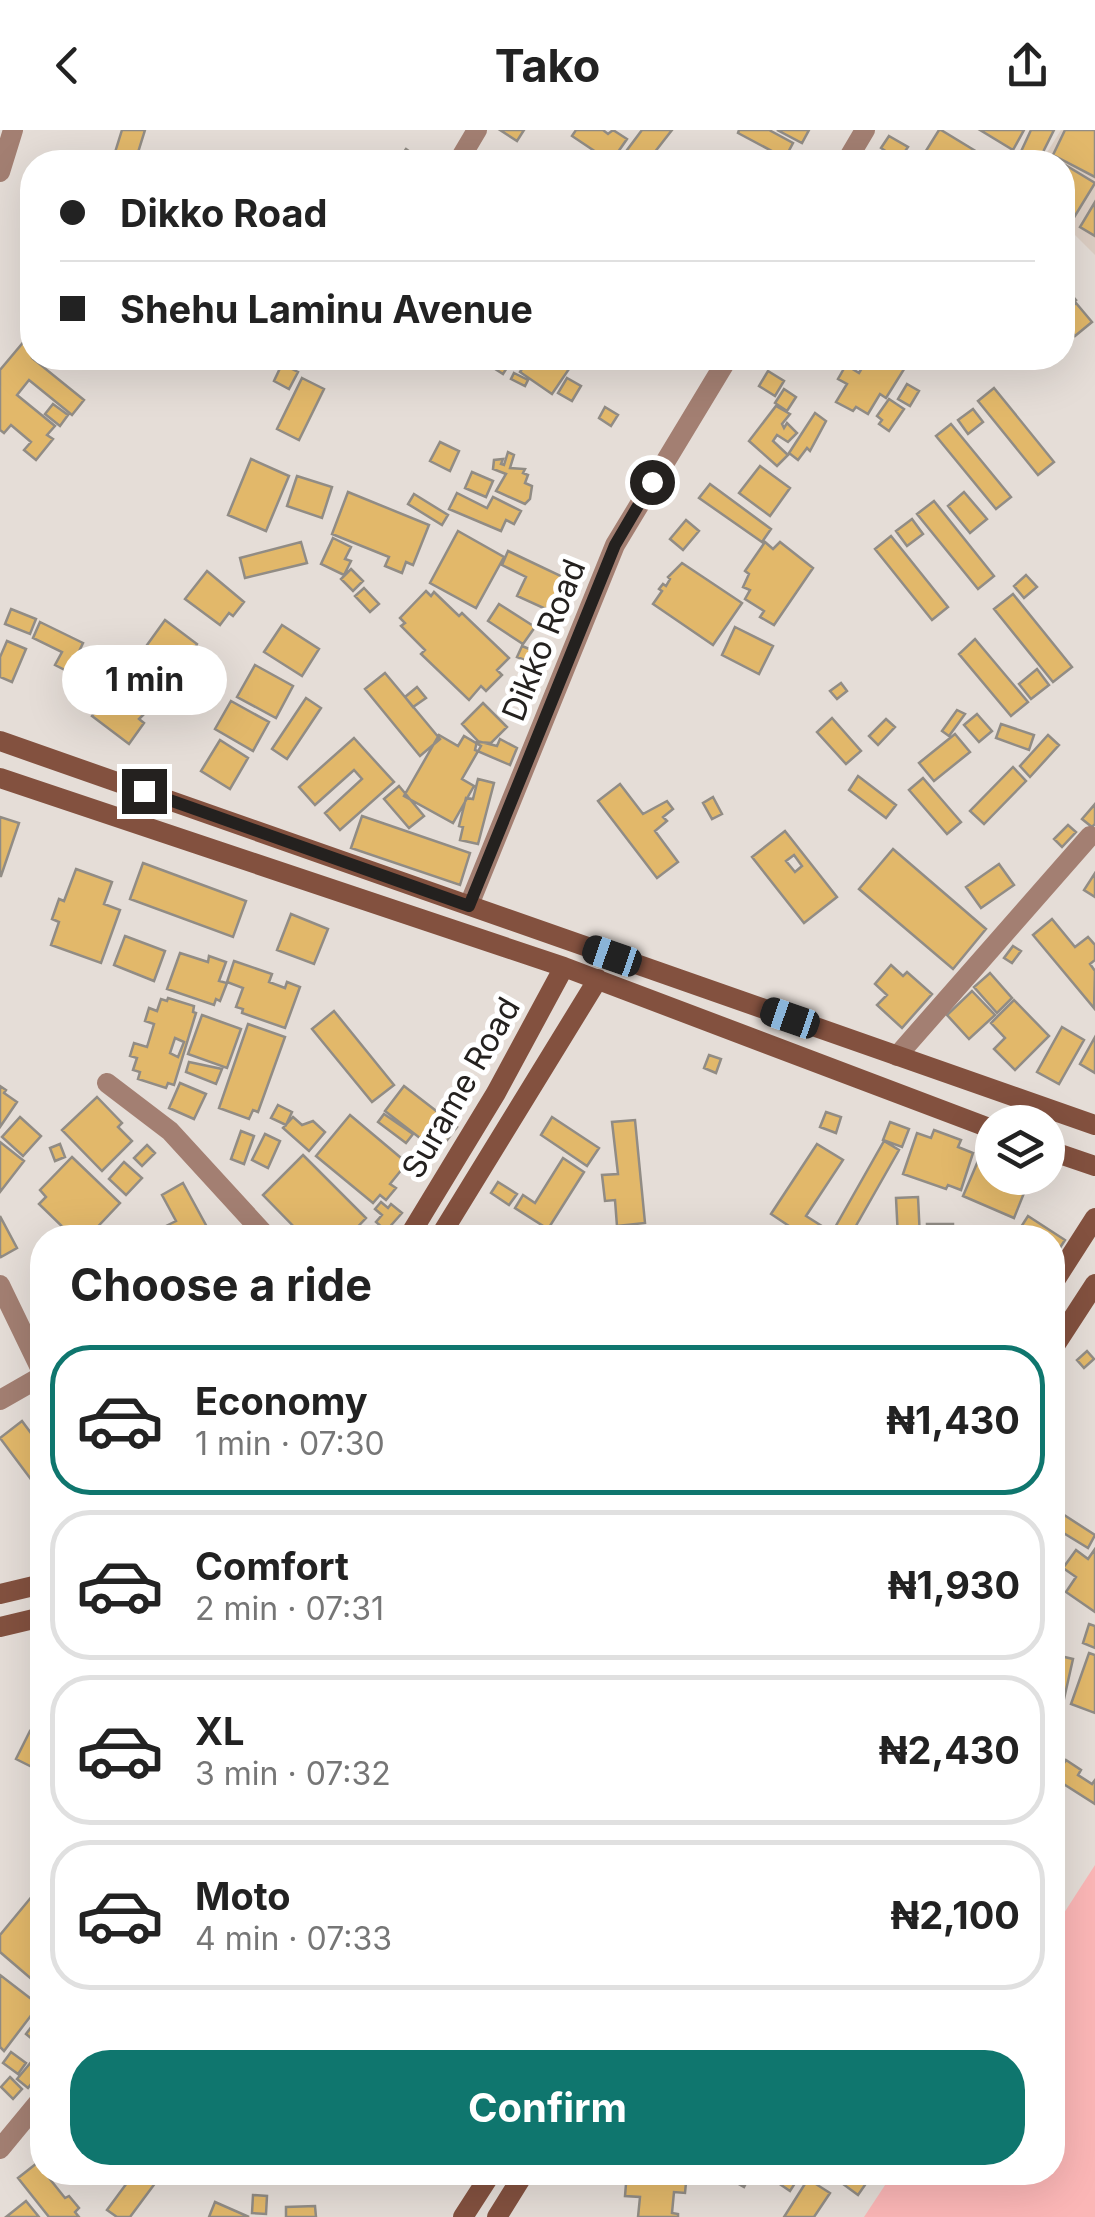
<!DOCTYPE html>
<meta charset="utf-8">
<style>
body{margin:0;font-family:Inter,sans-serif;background:#f6f6f6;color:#222;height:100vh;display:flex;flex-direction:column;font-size:38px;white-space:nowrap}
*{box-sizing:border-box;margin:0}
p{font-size:32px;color:#767676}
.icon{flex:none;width:55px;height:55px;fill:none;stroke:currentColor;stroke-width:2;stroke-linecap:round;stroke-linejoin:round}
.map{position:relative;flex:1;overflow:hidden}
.panel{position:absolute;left:30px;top:1095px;width:1035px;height:960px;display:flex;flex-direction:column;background:#fff;border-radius:40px;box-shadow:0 10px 40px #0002}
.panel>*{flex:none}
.hud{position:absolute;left:20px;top:20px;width:1055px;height:220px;border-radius:40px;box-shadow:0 10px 40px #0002;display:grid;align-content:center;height:220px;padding:0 40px;background:#fff}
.controls{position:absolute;left:975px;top:975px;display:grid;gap:20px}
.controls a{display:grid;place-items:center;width:90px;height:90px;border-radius:50%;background:#fff;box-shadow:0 10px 40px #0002;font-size:50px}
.end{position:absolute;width:45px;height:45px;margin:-22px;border:12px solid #24211f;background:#fff;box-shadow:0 0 0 5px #fff}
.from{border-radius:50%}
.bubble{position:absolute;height:70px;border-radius:35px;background:#fff;box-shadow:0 10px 40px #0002;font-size:32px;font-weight:700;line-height:70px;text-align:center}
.car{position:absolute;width:30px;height:60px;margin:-30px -15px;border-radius:12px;box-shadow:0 0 8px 2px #0007;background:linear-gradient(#222 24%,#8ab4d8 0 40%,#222 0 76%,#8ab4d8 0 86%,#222 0)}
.hud b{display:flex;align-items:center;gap:35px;height:95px;font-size:38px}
.hud b+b{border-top:2px solid #e0e0e0}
.hud i{width:25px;height:25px;background:#222}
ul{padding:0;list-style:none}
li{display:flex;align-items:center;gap:30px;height:150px;margin:0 20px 15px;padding:0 20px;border:5px solid #e0e0e0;border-radius:40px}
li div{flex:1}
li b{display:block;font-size:38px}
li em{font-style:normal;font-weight:700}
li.active{border-color:#0f766e}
li>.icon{width:90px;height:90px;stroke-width:1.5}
h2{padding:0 40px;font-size:45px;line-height:120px}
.primary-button{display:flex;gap:20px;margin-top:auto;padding:20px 40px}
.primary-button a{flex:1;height:115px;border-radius:40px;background:#0f766e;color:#fff;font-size:40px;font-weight:700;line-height:115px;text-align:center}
header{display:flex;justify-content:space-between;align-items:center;height:130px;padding:0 40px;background:#fff;font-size:45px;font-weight:700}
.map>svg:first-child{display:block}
.built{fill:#ddcfc4}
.green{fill:#fbb6b6}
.building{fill:#e2b86a;stroke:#918c85;stroke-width:2.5;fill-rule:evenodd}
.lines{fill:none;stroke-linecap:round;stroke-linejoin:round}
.street{stroke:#a37f72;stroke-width:20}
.secondary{stroke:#83513f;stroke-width:20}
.route{stroke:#24211f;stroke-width:12}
.labels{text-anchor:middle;stroke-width:10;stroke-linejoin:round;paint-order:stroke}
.street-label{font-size:32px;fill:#24211f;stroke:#fff}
</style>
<header><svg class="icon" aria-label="back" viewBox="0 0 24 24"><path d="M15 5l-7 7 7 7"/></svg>Tako<svg class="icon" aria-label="share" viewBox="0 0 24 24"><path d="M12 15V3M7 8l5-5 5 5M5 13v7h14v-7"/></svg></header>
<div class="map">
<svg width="1095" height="2087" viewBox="0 0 1095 2087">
<rect width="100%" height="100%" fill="#e5ddd7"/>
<!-- built -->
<path class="built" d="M1061 0H1095V125L1063 93 1062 32H1041Z"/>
<!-- green -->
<path class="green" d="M1095 1735V2087H864L893 2043 1052 2042 1053 1800Z"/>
<!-- building -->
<path class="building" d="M122 0H145L135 32H112Z
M500 0H524L517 11Z
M576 0H603L608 4 613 0 627 9 611 32 572 6Z
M642 0H672L647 32H635L624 24Z
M739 0H769L793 13 785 28 738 3Z
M777 0H809L802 13Z
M939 0H941L992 31 919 32Z
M980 0H1024L1013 20Z
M1031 0H1054L1038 32 1018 28Z
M1065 0H1095V47L1053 25Z
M889 6 908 17 899 30 881 18Z
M406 19 424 32H397Z
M1062 33 1095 53 1070 94 1062 89Z
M1095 72V106L1080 97Z
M1062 154 1076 170 1062 181Z
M1076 173 1092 192 1075 206 1062 191V185Z
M1062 193 1074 206 1062 216Z
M26 209 32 214V228L84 270 72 285 29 250 17 265 55 296 47 305 53 309 36 330 24 320 31 312 11 295 4 303 0 300V240Z
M489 228H513L503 244 486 233Z
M529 228H551L569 239 552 264 520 242Z
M868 228H911L886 268 880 264 868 284 856 277 853 281 836 272 847 254 838 249 846 235 859 243Z
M282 234 298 242 289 259 274 251Z
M768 241 784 251 775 266 759 256Z
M514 243 528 250 525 256 511 249Z
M302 248 324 259 299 310 277 299Z
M567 248 581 256 572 271 558 263Z
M907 254 919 261 910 276 898 269Z
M994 258 1054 332 1038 345 978 271Z
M784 259 796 267 787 281 775 273Z
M889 269 904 279 889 301 879 294 882 290 877 286Z
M53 274 68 285 60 296 45 284Z
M776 276 790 284 782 294 784 298 787 293 797 303 788 312 777 305 773 311 788 325 777 336 749 311Z
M605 277 618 285 611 296 599 288Z
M973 279 983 292 968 304 958 290Z
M815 283 826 291 810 321 807 318 798 330 789 323Z
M951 294 1011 367 996 379 936 306Z
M440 312 459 321 450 341 430 331Z
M508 322 514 325 510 338 525 339 523 343 528 345 525 353 532 356 530 369 525 374 496 361 506 344 493 339 494 330 503 329 501 334 504 335Z
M251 329 289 346 266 401 228 385Z
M760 336 790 358 770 386 739 363Z
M472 342 493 351 486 367 465 358Z
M297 346 332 357 322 388 287 376Z
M710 354 771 399 762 412 699 368Z
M348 362 429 395 413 435 406 432 402 443 385 436 389 427 332 404Z
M964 362 987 389 970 403 948 376Z
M457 363 487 378 493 367 521 381 514 394 506 390 501 401 449 379Z
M414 364 448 385 442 395 408 374Z
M934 371 994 446 978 459 917 384Z
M912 389 923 404 907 416 896 401Z
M686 390 699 401 683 420 670 409Z
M458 401 504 427 476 478 430 453Z
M891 406 948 477 932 490 875 419Z
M333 408 351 417 345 429 351 431 344 445 321 434Z
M301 412 307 433 245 448 240 428Z
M765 412 773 419 780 412 813 438 774 495 760 487 764 481 745 469 750 460 743 457 749 444 745 441Z
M508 421 563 447 548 480 517 466 526 447 502 435Z
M682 433 742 473 713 515 653 474 662 461 659 459 663 454 666 456 670 449 668 447Z
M351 439 363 451 353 461 341 449Z
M207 441 244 472 233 486 229 483 220 495 185 469Z
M1026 445 1037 457 1024 468 1014 456Z
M364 458 379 474 370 482 355 466Z
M426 461 431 466 434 462 459 486 462 483 509 528 497 540 502 545 486 561 481 556 469 570 421 524 425 520 401 496 405 493 400 488Z
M1013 464 1072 537 1053 552 994 479Z
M499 474 535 497 523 514 488 491Z
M11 479 36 489 30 504 5 494Z
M165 490 197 514 195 518 201 523 161 578 121 548 143 519 149 523 152 519 147 515Z
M40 492 83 513 69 542 55 535 62 522 33 508Z
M282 495 319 519 302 546 264 522Z
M735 497 773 516 759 544 722 525Z
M975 509 1028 572 1011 586 959 524Z
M7 511 26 519 12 552 0 547V527Z
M522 516 539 523 535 534 517 527Z
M255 535 293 556 276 588 237 567Z
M1037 539 1049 555 1031 569 1019 554Z
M385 543 440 609 420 626 365 559Z
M841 553 847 561 837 569 830 561Z
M417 557 426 568 413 577 405 567Z
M112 559 144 584 139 589 144 593 129 614 92 586Z
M306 568 321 578 287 629 272 619Z
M231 571 269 592 253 621 215 599Z
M483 573 507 597 491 613 479 612 462 594Z
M957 580 965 584 949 606 942 601Z
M977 584 992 601 979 612 964 595Z
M832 588 861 621 846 634 817 602Z
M886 589 895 597 878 615 869 606Z
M1001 594 1034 605 1029 620 996 608Z
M955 604 970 622 934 651 919 633Z
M439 605 458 616 464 606 481 616 462 649 474 656 453 693 404 666Z
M1048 605 1059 615 1030 647 1020 636Z
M354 608 394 652 340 700 325 683 362 649 354 640 315 675 299 657Z
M500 609 517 618 510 635 475 620 477 611 497 616Z
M220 610 248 628 230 659 201 641Z
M1013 637 1026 651 984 694 970 681Z
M858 646 896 675 886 688 849 660Z
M923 648 961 692 947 704 909 660Z
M478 649 494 653 478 714 460 710 463 697 459 696 466 668 473 669Z
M620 654 643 684 667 671 673 679 663 687 667 691 655 701 678 732 657 748 598 671Z
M399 656 424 686 409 698 384 669Z
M713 667 722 684 712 689 703 673Z
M1095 674V694L1092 697 1082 689Z
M362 686 470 723 460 755 351 718Z
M0 687 19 693 1 746H0Z
M1068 695 1076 702 1062 717 1054 709Z
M785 701 837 767 804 793 752 727ZM794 725 802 736 795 742 786 731Z
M893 719 986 799 953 839 859 759Z
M143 733 246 771 233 807 130 769Z
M999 734 1014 755 981 778 966 757Z
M76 739 112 752 104 774 120 780 101 833 51 815 59 792 52 789 59 769 64 771Z
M1095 743V767L1084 760Z
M291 784 328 799 314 834 277 820Z
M1052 789 1075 817 1088 807 1095 815V830L1090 834 1095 841 1094 878 1033 805Z
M125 806 165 821 154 851 114 835Z
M1013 816 1021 821 1012 833 1004 828Z
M180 823 208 832 209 826 226 832 219 851 227 853 220 871 216 869 214 875 167 859Z
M234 831 272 844 269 852 285 858 287 852 300 857 285 898 242 883 243 879 236 877 243 858 227 852Z
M891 835 903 846 907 842 932 864 902 898 877 875 887 865 875 854Z
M990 843 1012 868 997 883 974 857Z
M972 861 995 885 969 909 947 885Z
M168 868 194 876 193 882 196 883 174 955 168 953 166 958 138 949 140 942 133 940 137 928 130 926 134 913 147 917 154 894 145 891 149 878 157 881 161 869 167 871ZM175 908 184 912 178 927 170 923Z
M1014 870 1049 906 1015 940 994 919 1005 908 991 893Z
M334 881 394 955 372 972 312 899Z
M202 885 241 899 227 938 188 924Z
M248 894 285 907 258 982 253 980 249 989 219 978Z
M1062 897 1084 910 1059 954 1037 942Z
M1095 907V943L1080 934Z
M709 925 721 929 716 943 704 938Z
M189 932 222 939 216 954 186 942Z
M180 953 206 964 194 989 169 978Z
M0 956 6 960 4 963 17 972 0 997Z
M404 956 457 997 438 1022 385 981Z
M97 967 122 993 118 997 132 1011 102 1041 62 1000Z
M278 975 292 982 286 995 271 988Z
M826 982 841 987 836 1003 820 997Z
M384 984 413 1004 406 1013 378 992Z
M350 985 407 1033 390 1054 396 1058 386 1070 380 1065 373 1073 316 1026Z
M20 987 41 1006 23 1026 2 1007Z
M293 987 302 995 313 991 325 1002 309 1021 283 998Z
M552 987 599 1018 587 1036 541 1005Z
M635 990 645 1093 617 1096 615 1070 605 1071 602 1045 618 1044 612 992Z
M890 992 909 999 902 1017 883 1010Z
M934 1000 961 1010 958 1017 973 1023 961 1060 948 1055 946 1059 903 1044 917 1003 931 1008Z
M241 1001 254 1006 244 1034 231 1029Z
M265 1004 280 1011 268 1038 252 1030Z
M884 1011 899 1020 849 1108H829Z
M0 1012 24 1031 0 1062Z
M60 1014 65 1027 55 1031 50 1018Z
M817 1014 843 1030 806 1086 828 1100 823 1108H807L771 1084Z
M147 1015 155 1023 142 1036 134 1028Z
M981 1024 992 1029V1048H1030L1014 1088 963 1066Z
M303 1025 366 1088 347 1108H305L263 1065Z
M72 1027 120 1073 87 1108H74L39 1074 46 1067 40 1060Z
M563 1028 584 1042 548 1099 515 1078 523 1065 535 1073Z
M124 1032 142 1048 126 1065 109 1049Z
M498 1052 517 1064 509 1075 491 1063Z
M183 1053 213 1108H167L162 1098 176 1091 162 1065Z
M918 1067 920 1108H898L896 1068Z
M381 1072 388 1078 391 1074 402 1083 386 1101 376 1092 382 1085 375 1079Z
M0 1086 17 1118 1 1127 0 1125Z
M1028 1086 1065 1110 1052 1130V1108H1014Z
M927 1094H953V1108H927Z
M121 1097 129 1108H114L111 1104Z
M1087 1221 1094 1229 1084 1238 1077 1230Z
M22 1291 42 1318V1364L0 1308Z
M1058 1381 1095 1405 1088 1418 1052 1396Z
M1095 1419V1482L1066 1462 1076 1447 1063 1438 1076 1420 1088 1429Z
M1089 1494 1095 1496V1518L1083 1513Z
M1089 1523 1095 1525V1583L1071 1574Z
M1056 1525 1073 1529 1064 1569 1057 1567 1055 1574 1052 1573V1540Z
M30 1601 42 1607V1642L16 1629Z
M1066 1630 1081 1640 1078 1645 1092 1654 1095 1650V1674L1054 1648Z
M38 1759 42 1763V1858L0 1822V1805Z
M0 1845 39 1875 4 1921 0 1917Z
M42 1883V1917L26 1904Z
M11 1922 26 1933 18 1944 3 1933Z
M32 1931 42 1940 28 1958 17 1949Z
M10 1947 22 1959 13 1969 1 1957Z
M37 2033 65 2068 69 2066 79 2078 75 2082 79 2087H49L18 2048Z
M135 2042 156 2052 130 2087H117L107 2080Z
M627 2042H687L685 2063 674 2062 672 2083 678 2084V2087H638L640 2067 625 2066Z
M734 2042H752L744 2057 730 2049Z
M762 2042H791L799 2047 790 2061Z
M851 2042H874L858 2065 843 2054Z
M808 2049 830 2063 814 2087H784Z
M253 2065 267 2066 266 2084 252 2083Z
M26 2071 39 2087H6Z
M215 2072 249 2087H209Z
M315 2076 316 2087H286V2077Z"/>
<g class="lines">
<!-- street -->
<path class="street" d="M458 32 477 0
M846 32 865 0
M0 42 13 0
M469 775 615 415 728 228
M897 926 1090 706
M107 953 170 1001 268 1108
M0 1155 42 1242
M0 1270 42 1246
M0 2019 42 1968"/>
<!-- secondary -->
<path class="secondary" d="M0 611 1095 995
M0 648 564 837 992 999
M1048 1020 1095 1036
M408 1108 496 963 564 837
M439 1108 598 849
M1052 1155 1095 1088
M1052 1220 1095 1154
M0 1464 42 1454
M0 1497 42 1487
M463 2087 492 2042
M497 2087 525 2042"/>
</g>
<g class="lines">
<!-- route -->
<path class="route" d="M144 661 469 776 615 415 652 352"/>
</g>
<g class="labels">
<!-- street labels -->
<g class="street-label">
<text transform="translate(544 510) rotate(-68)" y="11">Dikko Road</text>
<text transform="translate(461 958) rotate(-60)" y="11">Surame Road</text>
</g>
</g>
</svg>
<div class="controls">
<a><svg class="icon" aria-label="layers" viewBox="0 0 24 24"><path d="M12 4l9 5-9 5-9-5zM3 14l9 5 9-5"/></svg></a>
</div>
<i class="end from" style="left:652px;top:352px"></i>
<i class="end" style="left:144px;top:661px"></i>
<div class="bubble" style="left:62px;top:515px;width:165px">1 min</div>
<i class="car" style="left:612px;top:826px;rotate:289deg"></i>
<i class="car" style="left:790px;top:888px;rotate:289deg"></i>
<div class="hud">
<b><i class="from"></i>Dikko Road</b>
<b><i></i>Shehu Laminu Avenue</b>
</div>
<section class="panel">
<h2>Choose a ride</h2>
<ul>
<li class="active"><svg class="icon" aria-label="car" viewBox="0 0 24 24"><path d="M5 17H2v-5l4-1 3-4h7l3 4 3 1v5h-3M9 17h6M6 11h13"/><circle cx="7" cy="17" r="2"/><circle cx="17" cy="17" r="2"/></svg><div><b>Economy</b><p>1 min · 07:30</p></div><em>₦1,430</em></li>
<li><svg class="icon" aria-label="car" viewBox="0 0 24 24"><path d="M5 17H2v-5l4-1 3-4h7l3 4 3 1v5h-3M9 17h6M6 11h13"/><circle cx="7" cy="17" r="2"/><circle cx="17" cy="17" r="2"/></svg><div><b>Comfort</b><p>2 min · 07:31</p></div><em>₦1,930</em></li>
<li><svg class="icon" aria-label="car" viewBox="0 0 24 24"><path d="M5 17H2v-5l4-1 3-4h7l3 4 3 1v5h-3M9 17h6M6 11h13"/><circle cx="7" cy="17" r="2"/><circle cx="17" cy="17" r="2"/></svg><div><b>XL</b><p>3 min · 07:32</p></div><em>₦2,430</em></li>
<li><svg class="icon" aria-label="car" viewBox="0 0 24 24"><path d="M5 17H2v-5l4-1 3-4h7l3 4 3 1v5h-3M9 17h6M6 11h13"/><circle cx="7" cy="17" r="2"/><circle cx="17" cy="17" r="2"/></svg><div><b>Moto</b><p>4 min · 07:33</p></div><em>₦2,100</em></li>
</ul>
<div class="primary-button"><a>Confirm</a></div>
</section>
</div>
